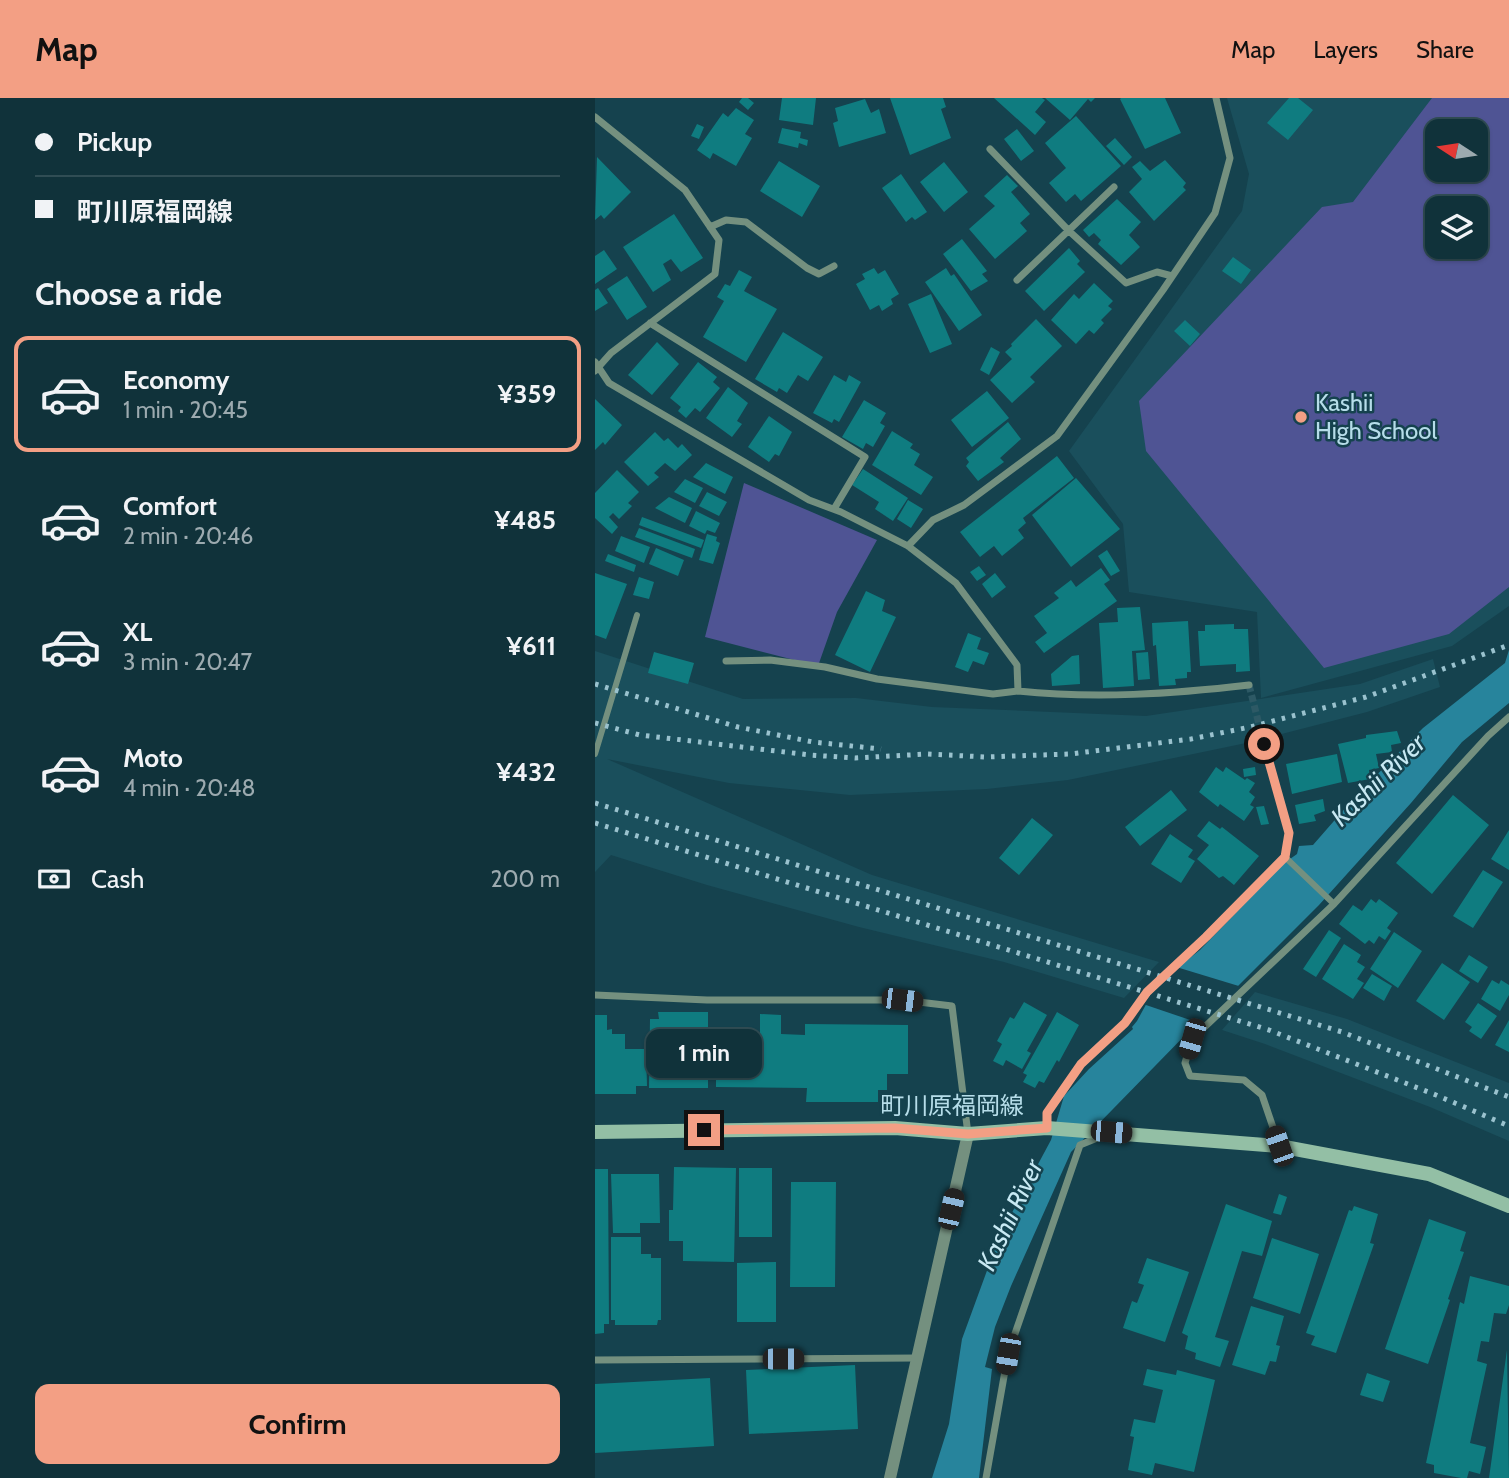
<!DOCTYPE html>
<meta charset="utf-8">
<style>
body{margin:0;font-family:Cabin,"Noto Sans JP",sans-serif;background:#1e3e45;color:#f1f3f6;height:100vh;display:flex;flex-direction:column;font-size:26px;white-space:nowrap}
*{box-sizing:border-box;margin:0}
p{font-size:23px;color:#9caaaf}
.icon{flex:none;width:38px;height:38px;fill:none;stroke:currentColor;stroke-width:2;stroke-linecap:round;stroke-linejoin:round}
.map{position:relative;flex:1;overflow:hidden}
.panel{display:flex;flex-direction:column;background:#10323a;width:595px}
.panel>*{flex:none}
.top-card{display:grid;align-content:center;height:154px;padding:0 35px;background:#10323a}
.needle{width:46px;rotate:282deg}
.controls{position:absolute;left:830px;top:21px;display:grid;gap:14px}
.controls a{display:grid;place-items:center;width:63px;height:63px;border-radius:14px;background:#10323a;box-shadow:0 2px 5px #0004,0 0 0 2px #304d54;font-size:35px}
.end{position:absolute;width:32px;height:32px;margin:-16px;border:9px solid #f39f84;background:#111;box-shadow:0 0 0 4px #111}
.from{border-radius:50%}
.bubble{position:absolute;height:49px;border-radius:14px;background:#10323a;box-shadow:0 2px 5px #0004,0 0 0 2px #304d54;font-size:23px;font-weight:700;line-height:49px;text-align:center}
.car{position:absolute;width:21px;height:42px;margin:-21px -10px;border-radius:9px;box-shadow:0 0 5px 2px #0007;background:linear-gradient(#222 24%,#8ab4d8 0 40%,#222 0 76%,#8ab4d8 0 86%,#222 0)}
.top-card b{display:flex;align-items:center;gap:24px;height:66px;font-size:26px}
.top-card b+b{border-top:2px solid #304d54}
.top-card i{width:18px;height:18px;background:#f1f3f6}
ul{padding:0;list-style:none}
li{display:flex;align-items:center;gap:21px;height:116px;margin:0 14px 10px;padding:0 21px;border:4px solid transparent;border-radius:14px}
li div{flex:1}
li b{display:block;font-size:26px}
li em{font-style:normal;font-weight:700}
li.active{border-color:#f39f84}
li>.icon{width:63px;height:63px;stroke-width:1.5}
h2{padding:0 35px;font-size:32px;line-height:84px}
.pay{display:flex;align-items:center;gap:18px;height:77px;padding:0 35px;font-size:26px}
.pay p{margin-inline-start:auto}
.cta{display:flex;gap:14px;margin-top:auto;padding:14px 35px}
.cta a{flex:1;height:80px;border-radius:14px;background:#f39f84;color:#111;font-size:28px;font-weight:700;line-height:80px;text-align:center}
header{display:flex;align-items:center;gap:42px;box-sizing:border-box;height:98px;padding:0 35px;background:#f39f84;color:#111}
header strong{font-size:33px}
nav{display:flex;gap:38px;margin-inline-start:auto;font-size:24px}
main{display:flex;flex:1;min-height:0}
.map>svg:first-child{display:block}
.built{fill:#1a4f5c;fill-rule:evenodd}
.green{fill:#4f5494;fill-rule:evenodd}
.water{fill:#27849c}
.pier{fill:#15424e}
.building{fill:#0f7c80}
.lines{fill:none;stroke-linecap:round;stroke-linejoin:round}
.minor-tunnel{stroke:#2d5965;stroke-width:7;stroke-dasharray:7 3.5;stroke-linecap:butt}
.pedestrian{stroke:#74907f;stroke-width:6}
.minor{stroke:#74907f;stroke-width:7}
.tertiary{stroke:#74907f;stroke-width:12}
.secondary{stroke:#93bfa5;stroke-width:14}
.rail{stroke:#9ac2ce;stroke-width:5;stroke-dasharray:3.5 7;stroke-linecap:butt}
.route{stroke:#f39f84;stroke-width:9}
.poi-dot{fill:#f39f84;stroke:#15424e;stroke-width:2.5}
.labels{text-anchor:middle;stroke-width:5;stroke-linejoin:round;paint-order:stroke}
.poi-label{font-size:24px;fill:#b6dde9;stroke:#15424e;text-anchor:start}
.street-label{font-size:24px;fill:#b6dde9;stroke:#15424e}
.water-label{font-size:26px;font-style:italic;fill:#c8e9f3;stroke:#15424e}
</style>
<header>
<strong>Map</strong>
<nav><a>Map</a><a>Layers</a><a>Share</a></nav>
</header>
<main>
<section class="panel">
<div class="top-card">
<b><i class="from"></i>Pickup</b>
<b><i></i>町川原福岡線</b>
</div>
<h2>Choose a ride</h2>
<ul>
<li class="active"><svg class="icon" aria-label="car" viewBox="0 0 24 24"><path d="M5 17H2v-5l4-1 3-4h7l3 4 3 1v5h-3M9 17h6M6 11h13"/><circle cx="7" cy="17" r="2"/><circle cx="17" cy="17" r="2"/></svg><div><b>Economy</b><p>1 min · 20:45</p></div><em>¥359</em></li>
<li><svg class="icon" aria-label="car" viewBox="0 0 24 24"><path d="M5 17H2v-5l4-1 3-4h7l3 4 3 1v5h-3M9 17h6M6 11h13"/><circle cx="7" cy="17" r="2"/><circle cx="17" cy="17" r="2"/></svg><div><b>Comfort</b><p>2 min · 20:46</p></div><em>¥485</em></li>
<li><svg class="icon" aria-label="car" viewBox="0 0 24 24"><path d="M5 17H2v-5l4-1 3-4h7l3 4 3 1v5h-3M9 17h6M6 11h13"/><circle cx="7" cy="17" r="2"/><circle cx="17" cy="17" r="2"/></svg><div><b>XL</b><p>3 min · 20:47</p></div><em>¥611</em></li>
<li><svg class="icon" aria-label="car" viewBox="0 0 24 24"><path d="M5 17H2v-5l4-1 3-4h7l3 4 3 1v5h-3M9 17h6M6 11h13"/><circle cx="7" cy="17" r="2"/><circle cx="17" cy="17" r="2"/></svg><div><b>Moto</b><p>4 min · 20:48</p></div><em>¥432</em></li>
</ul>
<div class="pay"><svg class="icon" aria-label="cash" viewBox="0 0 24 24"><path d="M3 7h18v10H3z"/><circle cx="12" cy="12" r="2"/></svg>Cash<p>200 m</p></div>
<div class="cta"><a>Confirm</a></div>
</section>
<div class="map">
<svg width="914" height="1380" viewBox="0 0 914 1380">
<rect width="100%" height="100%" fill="#15424e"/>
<!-- built -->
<path class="built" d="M632 0H914V508L857 548 666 600 662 514 534 494 528 426 474 353 647 113 654 76ZM842 33H880V72H842ZM842 110H880V149H842Z
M0 553 148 601 261 600 337 609 551 618 765 586 838 561 845 589 772 614 656 644 473 682 392 691 255 697 134 685 12 661 277 777 564 864 529 900 409 864 264 829 112 787 16 757 0 774Z
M660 894 752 921 914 985V1043L835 1009 670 946 627 932Z"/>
<!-- green -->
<path class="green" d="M837 0H914V489L854 536 729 570 551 353 544 303 727 109 758 104ZM842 33H880V72H842ZM842 110H880V149H842Z
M149 385 282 442 242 514 223 568 110 539Z"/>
<!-- water -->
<path class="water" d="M914 552V605L867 644 816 705 724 807 643 888 602 925 476 1054 416 1188 400 1229 390 1269 397 1271 384 1380H337L354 1326 367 1241 405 1137 456 1042 469 998 494 971 538 931 537 929 542 923 560 890 577 874 605 852 688 766 702 756 704 748 718 747 759 700 828 630 910 565Z"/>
<!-- pier -->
<path class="pier" d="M578 868 647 889 607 926 548 906Z"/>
<!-- building -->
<path class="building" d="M147 0H153L159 5 153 12 144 4Z
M187 0H221L218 27 184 22Z
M295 0H348L351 9 346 11 356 40 315 57Z
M399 0H447L450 2 440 14 451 24 440 37Z
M450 0H500L496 4 493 1 475 22Z
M526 0H570L586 35 550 51 525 1Z
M694 0H703L718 12 693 42 672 25Z
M270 1 276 15 284 11 291 35 244 49 238 25 243 23 240 10Z
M141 10 159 22 150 36 157 40 141 68 118 55 115 61 102 52 128 15 133 19Z
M481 18 526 68 486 103 480 96 471 104 454 85 471 70 450 45Z
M102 26 109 29 104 41 96 38Z
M187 30 206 34 205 40 213 42 212 48 204 45 203 50 183 45Z
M422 31 439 53 426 63 409 41Z
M520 40 537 59 529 67 511 48Z
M2 59 36 94 9 121 6 117 0 122Z
M570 62 591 85 588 89 591 92 559 123 534 94 547 81 537 69 545 63 555 73Z
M184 63 225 88 207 119 165 93Z
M349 64 373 94 349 114 325 84Z
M306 76 332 114 320 122 317 119 311 124 287 90Z
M412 77 423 88 416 94 435 116 425 125 432 133 400 161 374 131 400 108 389 98Z
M522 101 546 124 534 137 545 149 526 167 503 146 506 142 499 135 494 139 488 132Z
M79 116 108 160 86 174 76 161 68 166 76 182 58 194 28 149Z
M367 141 392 173 387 176 393 183 376 193 348 156Z
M474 150 485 163 482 166 490 174 449 213 430 193Z
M9 152 22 171 0 186V158Z
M638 159 656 172 646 186 627 173Z
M279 170 283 176 290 172 304 196 296 201 298 206 287 213 284 207 275 212 261 186 270 181 267 176Z
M351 170 356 178 359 176 387 217 364 233 330 184Z
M144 172 157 179 149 193 182 211 151 264 108 239 129 203 122 199 130 186 135 188Z
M32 178 52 209 32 222 12 191Z
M499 185 518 203 513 208 517 211 506 222 509 225 499 236 494 232 481 246 456 222 479 196 484 201Z
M3 190 13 205 0 213V192Z
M336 196 357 246 335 255 313 206Z
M441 221 467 248 435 279 440 284 417 305 395 282 417 261 410 254 417 248 416 246Z
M590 222 605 236 595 248 579 233Z
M188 234 228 259 213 283 203 277 192 295 184 290 182 294 160 281Z
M62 244 84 266 57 297 33 277Z
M396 249 405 254 394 277 385 272Z
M103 264 122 279 118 284 125 290 105 314 100 310 91 320 83 313 86 309 75 300Z
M239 277 251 284 254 277 266 284 244 324 239 321 237 325 218 315Z
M133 289 153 305 142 323 147 326 137 339 111 320Z
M392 293 414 320 377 349 356 322Z
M0 301 27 327 10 347 8 344 0 352Z
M269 302 291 315 285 325 290 328 278 349 271 345 268 351 247 339Z
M174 318 197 334 184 358 180 356 174 364 153 349Z
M413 324 426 341 405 360 409 364 383 383 371 368 374 364 371 360Z
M297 333 318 346 315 350 325 356 319 367 338 379 326 397 277 367Z
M60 334 69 343 73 340 83 350 87 346 97 357 80 373 70 365 59 375 64 379 53 388 29 364Z
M462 358 479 380 428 420 431 425 423 432 429 440 407 458 399 448 385 459 365 434Z
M111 365 138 379 130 396 98 379Z
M268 371 313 400 298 423 280 411 284 404 257 387Z
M22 372 44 394 33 405 37 408 24 421 18 415 14 419 23 429 17 436 0 420V395Z
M481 380 525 431 476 469 437 417Z
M90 381 108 390 100 405 79 394Z
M112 394 132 404 124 418 104 408Z
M74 399 97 410 90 425 60 410Z
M313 402 328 411 316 430 302 421Z
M101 413 125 425 120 435 112 432 110 436 94 428Z
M47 419 109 442 106 450 44 427Z
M44 430 100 451 97 460 40 439Z
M112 436 122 439 121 443 125 445 118 466 104 462Z
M26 438 55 449 49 465 20 453Z
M61 450 89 462 83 478 54 466Z
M512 452 525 473 516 478 503 458Z
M13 456 41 467 39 474 10 463Z
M384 468 391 477 382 483 375 474Z
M506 470 515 482 509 486 522 503 449 555 440 544 452 535 439 518 464 500 459 495 476 482 481 489Z
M0 475 32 486 11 541 0 537Z
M400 475 411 489 397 500 387 486Z
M44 479 59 484 54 501 38 497Z
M271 493 290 502 287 513 301 519 275 574 240 557Z
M545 509 550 552 537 553 539 588 508 590 504 525 523 524 522 510Z
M593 523 596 574H592V580L580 581 581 587 564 588 561 547 558 548 557 525Z
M639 526V531H653L655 573 641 574V566L605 568 603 533H610V527Z
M373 535 386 540 382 551 394 555 389 567 378 563 373 574 360 569Z
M59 554 99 565 93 586 53 575Z
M553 554 555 581 543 582 541 555Z
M484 557 485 586 457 588 456 576 477 558Z
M802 633 806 645 796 647 797 654 781 656 784 670 774 672 775 681 753 685 743 646 771 640V637Z
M742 656 747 684 697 696 691 666Z
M621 669 628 674 631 669 650 682 652 680 660 685 654 694 660 699 655 707 659 709 649 723 625 706 623 709 604 694Z
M660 669 661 677 649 679 648 671Z
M576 692 592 712 545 748 530 729Z
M858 697 894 727 837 796 801 765Z
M728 701 730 713 719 717 721 723 704 726 700 707Z
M669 708 674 726 666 727 661 709Z
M437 720 458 737 424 777 404 760Z
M614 723 625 731 627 729 664 758 639 787 628 778 624 780 602 761 614 747 602 738Z
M914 732V772L896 761Z
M575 736 598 752 593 759 600 763 586 785 556 766Z
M888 772 908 784 878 830 858 818Z
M776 801 781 805 784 801 803 815 792 830 796 833 790 842 784 838 779 846 774 842 770 846 744 826 758 807 767 813Z
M734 832 746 840 721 879 708 871Z
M799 834 827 853 803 890 775 871Z
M749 846 766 857 762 864 770 869 762 881 769 885 758 901 727 881Z
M874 857 893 869 883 885 864 873Z
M847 865 875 884 849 922 821 903Z
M777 876 797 888 789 903 768 890Z
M897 882 904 886 906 882 914 887V897L905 913 886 901Z
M429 904 452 917 432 953 436 955 427 971 411 962 408 968 398 963 407 946 402 943 415 919 419 921Z
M883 905 902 918 886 941 874 933 877 929 870 924Z
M63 914H113V990H54L55 921H64Z
M462 914 484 927 464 964 462 962 449 985 444 983 440 990 428 984 432 977 428 975Z
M165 916 186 917V936L210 937V926L313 927V976H292V992H283V1004H211L212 990 121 989V938H130V935H165Z
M0 917H12V932L17 931V936H30V951H51L52 988H41V996H0Z
M914 922V954L900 947Z
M79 1069 141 1070 139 1164 88 1163V1143H74V1112H78Z
M144 1070H177V1139H144Z
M0 1071H13L14 1226H9V1235L0 1236Z
M16 1076H64L65 1125H45V1135H18Z
M196 1084H241L240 1189H195Z
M684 1096 692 1099 686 1117 678 1115Z
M631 1106 677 1123 667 1158 647 1153 620 1239 634 1243 625 1269 600 1261 601 1255 590 1251 593 1238 587 1235Z
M759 1108 783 1116 775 1145 779 1146 741 1255 716 1247 720 1238 711 1235 754 1112 757 1113Z
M834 1121 871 1134 865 1153 869 1154 853 1201 855 1202 833 1266 790 1251Z
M16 1139H46V1156H56V1160H66V1222H63L62 1227H20V1222H16Z
M677 1140 724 1156 705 1216 658 1200Z
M552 1160 594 1174 570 1244 528 1230 537 1203 542 1205 549 1187 543 1185Z
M181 1164V1224H142V1165Z
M875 1178 914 1188V1207L911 1216 899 1215 894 1244 886 1243 882 1263 892 1266 875 1345 891 1349 885 1376 874 1373 872 1380H866L839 1375V1367L831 1365 865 1204 869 1206Z
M656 1208 689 1218 681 1247 685 1248 681 1264 675 1263 670 1277 637 1267Z
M912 1252 914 1380H894Z
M260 1267 263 1331 154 1336 151 1272Z
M552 1271 581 1277 582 1272 620 1282 599 1374 560 1365 557 1377 533 1372 539 1339 535 1338 539 1321 560 1325 568 1292 548 1287Z
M772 1275 795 1283 788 1304 765 1297Z
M115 1280 119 1348 0 1355V1286Z"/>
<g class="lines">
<!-- minor-tunnel -->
<path class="minor-tunnel" d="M654 587 669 646"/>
<!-- pedestrian -->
<path class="pedestrian" d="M0 656 42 517
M690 759 739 806"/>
<!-- minor -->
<path class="minor" d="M0 19 90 92 124 142 120 176 16 255 0 273
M395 51 474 133 531 185 562 174 577 178
M115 129 131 122 151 124 212 170 224 176 239 168
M422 182 519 89
M55 225 270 359 239 411
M0 264 14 285 214 402 246 414 313 448 361 485 422 567 423 593C500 601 577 596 654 587
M313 448 338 422 369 407 462 338 568 192 620 115 635 60 621 0
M131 563 175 562 230 569 282 581 398 596 423 593
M0 897 112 902H307L357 908 373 1036
M452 1030V1015L486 966 530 925 553 894 611 839 690 759 694 735 669 646
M684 1047 667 997 649 982 595 978 590 965 597 941 739 806 893 638 914 619
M0 1262 322 1260
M391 1380 413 1256 485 1047 507 1038"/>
<!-- tertiary -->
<path class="tertiary" d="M295 1380 373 1036"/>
<!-- secondary -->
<path class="secondary" d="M0 1034 300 1030 373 1036 452 1030 684 1048 834 1076 914 1108"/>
<!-- rail -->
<path class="rail" d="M0 586 143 629 218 644 286 651
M0 625 45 637 215 657 260 660 332 656 391 659 475 656 596 641 655 629 771 599 914 547
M0 705 747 934 914 999
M0 725 674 932 841 997 914 1028"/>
</g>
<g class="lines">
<!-- route -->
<path class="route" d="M109 1032 300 1030 373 1036 452 1030V1015L486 966 530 925 552 894 611 839 690 759 694 735 669 646"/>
</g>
<!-- markers -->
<circle class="poi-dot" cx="706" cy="319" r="7"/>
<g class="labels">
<!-- poi labels -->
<g class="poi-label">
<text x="720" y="313">Kashii<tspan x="720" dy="28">High School</tspan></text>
</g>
<!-- street labels -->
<g class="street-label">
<text x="357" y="1016">町川原福岡線</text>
</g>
<!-- water labels -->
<g class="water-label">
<text transform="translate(783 682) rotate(-44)" y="9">Kashii River</text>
<text transform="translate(415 1117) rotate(-65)" y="9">Kashii River</text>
</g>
</g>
</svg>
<div class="controls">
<a><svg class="needle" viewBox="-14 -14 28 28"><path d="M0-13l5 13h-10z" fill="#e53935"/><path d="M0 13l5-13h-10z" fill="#9caaaf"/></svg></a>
<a><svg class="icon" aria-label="layers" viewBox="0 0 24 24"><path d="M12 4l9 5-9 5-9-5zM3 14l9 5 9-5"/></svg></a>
</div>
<i class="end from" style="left:669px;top:646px"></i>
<i class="end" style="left:109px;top:1032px"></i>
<div class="bubble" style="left:51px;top:931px;width:116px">1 min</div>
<i class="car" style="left:307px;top:902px;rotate:97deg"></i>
<i class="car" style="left:597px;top:941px;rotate:196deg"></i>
<i class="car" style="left:516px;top:1034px;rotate:95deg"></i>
<i class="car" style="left:684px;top:1048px;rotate:341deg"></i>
<i class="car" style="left:356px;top:1111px;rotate:13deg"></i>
<i class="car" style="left:413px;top:1256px;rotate:190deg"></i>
<i class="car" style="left:188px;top:1261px;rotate:90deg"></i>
</div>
</main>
